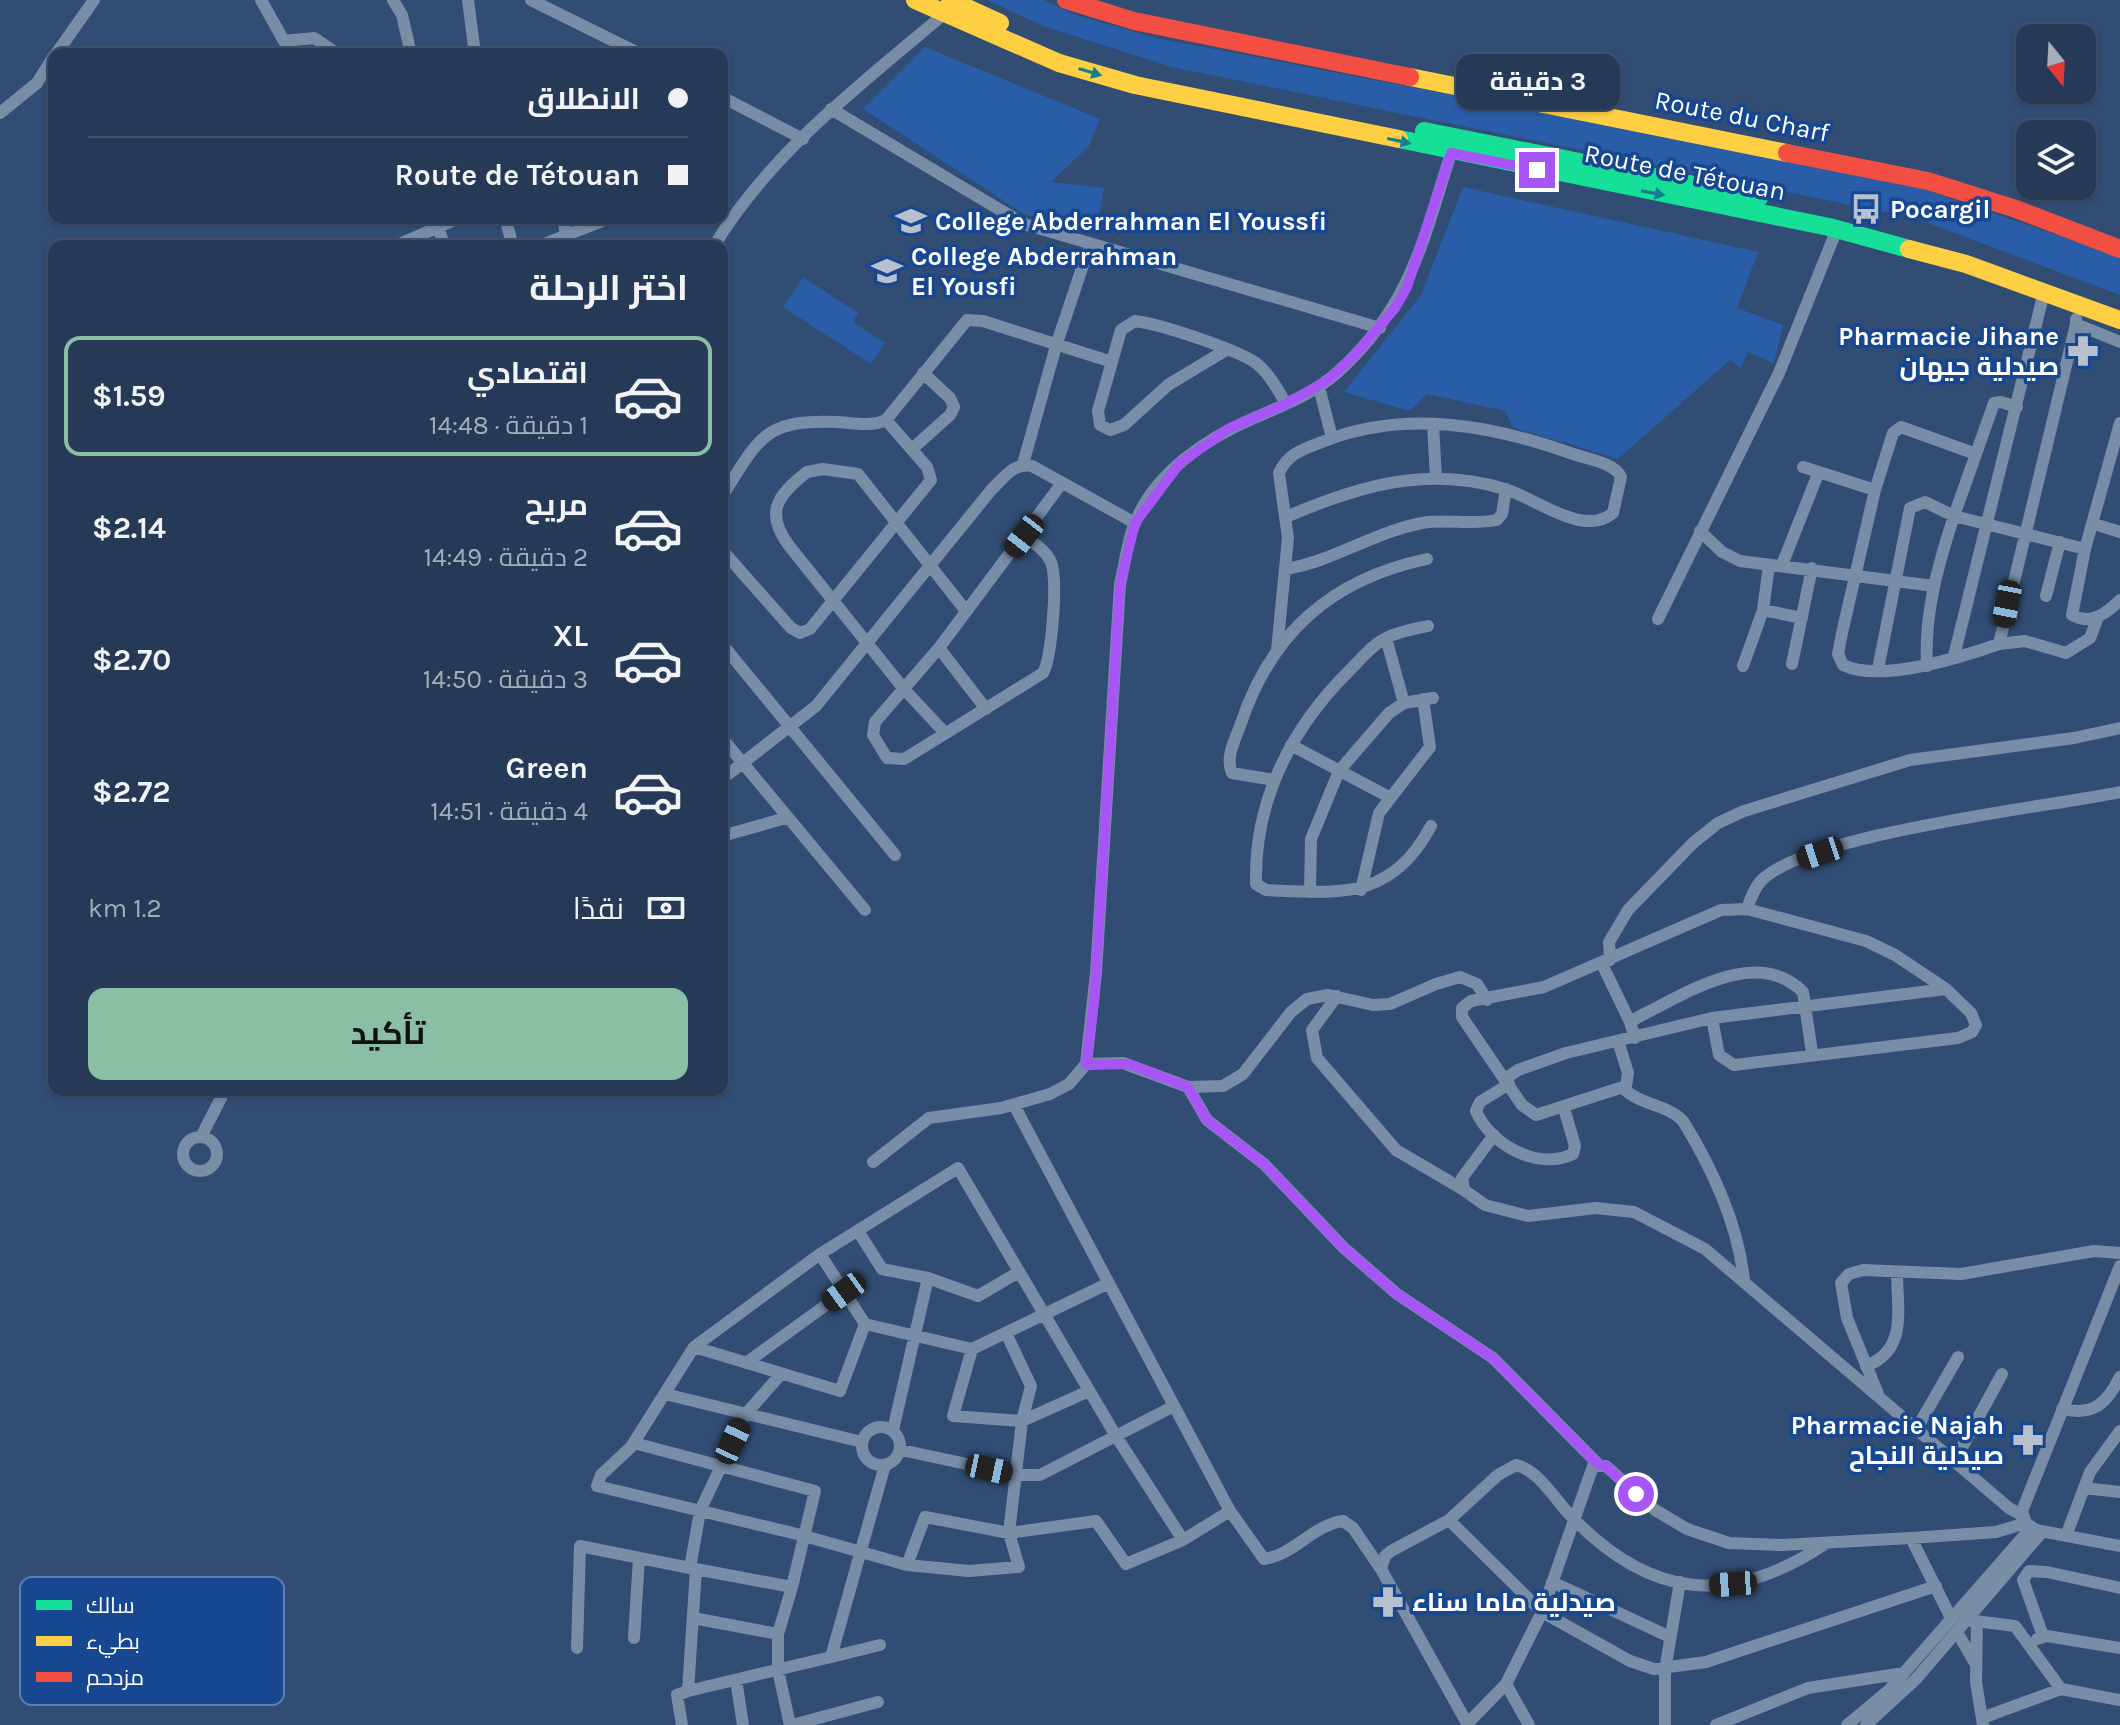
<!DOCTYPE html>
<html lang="ar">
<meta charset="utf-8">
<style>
body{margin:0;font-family:Karla,Cairo,sans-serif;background:#2e415d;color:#f1f3f6;direction:rtl;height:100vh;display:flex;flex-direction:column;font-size:30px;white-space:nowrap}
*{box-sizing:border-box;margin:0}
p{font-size:26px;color:#a4adba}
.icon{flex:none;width:44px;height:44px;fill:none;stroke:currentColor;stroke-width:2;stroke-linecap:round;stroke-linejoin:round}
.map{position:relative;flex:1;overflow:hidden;direction:ltr}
.panel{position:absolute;left:48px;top:240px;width:680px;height:856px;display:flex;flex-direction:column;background:#263a57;border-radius:16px;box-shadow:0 2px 6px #0004,0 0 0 2px #42546d;direction:rtl}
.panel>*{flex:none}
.banner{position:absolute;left:48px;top:48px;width:680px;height:176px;border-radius:16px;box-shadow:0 2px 6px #0004,0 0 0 2px #42546d;direction:rtl;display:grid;align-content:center;height:176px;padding:0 40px;background:#263a57}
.needle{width:52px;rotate:162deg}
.fabs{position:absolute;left:2016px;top:24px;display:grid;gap:16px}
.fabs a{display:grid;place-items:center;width:80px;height:80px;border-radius:16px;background:#263a57;box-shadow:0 2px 6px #0004,0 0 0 2px #42546d;font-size:40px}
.end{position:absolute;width:36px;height:36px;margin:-18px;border:10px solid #a855f7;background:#fff;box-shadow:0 0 0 4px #fff}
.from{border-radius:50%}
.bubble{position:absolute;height:56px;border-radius:16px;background:#263a57;box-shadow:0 2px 6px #0004,0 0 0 2px #42546d;font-size:26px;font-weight:700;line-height:56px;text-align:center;direction:rtl}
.car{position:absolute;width:24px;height:48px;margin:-24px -12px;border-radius:10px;box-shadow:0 0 6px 2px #0007;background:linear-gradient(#222 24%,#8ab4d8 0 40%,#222 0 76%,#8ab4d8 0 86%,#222 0)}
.banner b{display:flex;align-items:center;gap:28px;height:76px;font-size:30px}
.banner b+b{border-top:2px solid #42546d}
.banner i{width:20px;height:20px;background:#f1f3f6}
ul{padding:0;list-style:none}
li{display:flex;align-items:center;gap:24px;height:120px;margin:0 16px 12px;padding:0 24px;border:4px solid transparent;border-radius:16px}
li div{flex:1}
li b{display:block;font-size:30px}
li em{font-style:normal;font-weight:700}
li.selected{border-color:#8abfa5}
li>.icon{width:72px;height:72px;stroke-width:1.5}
h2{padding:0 40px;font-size:36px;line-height:96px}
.pay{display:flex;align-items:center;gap:20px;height:88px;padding:0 40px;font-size:30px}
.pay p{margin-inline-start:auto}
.cta{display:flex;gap:16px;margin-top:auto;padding:16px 40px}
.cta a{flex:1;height:92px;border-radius:16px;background:#8abfa5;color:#111;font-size:32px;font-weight:700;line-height:92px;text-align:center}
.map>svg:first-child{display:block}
.green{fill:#295da7}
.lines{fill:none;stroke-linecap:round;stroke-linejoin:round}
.street{stroke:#798da7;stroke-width:12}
.fast{stroke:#16e098;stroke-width:18}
.slow{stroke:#ffcf43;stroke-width:18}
.jam{stroke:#f24e42;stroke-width:18}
.oneway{fill:#167d93}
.route{stroke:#a855f7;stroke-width:10}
.labels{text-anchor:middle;stroke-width:7;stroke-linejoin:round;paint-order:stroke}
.street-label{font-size:26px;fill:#fff;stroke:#164790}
.poi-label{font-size:26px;font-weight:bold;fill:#fff;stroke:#164790;text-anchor:start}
.key{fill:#164790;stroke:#5c7eb1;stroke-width:2}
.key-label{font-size:22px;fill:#fff}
</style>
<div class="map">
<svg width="2120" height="1725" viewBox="0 0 2120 1725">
<rect width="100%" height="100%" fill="#324d74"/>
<!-- green -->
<path class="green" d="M988 0H1044L1073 14 1156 38 1903 182 2120 257V295L1915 218 1172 67 1043 26Z
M925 47 1100 119 1089 146 1051 182 1104 188 1096 233 1024 214 863 109Z
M1463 187 1758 252 1737 308 1783 325 1774 363 1748 352 1741 368 1730 360 1618 459 1512 427 1506 411 1427 394 1410 411 1344 392 1421 295Z
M803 277 858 313 853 322 885 343 871 364 783 307Z"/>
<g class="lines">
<!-- street -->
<path class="street" d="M261 0 284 41 314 38 338 54
M393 0 402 15 411 54
M468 0 475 54
M531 0 640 54
M56 54 94 0
M722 97 803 139
M831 109 1024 224 1380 328
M0 113 37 83 54 56
M436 218 444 246
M505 218 513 246
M563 218 566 236
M395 246 459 218
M539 246 610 218
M714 246C770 153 861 84 943 15
M2076 319V324L2120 342
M1226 350 1168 385 1124 425 1110 430 1100 425 1098 411 1121 330 1135 321C1160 324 1236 349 1256 363 1269 373 1278 390 1286 404
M1319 387 1332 438
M2120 423 2085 549 2072 615C2090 626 2107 613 2120 600
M1433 424 1436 478
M912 449 950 415 954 407 950 398 923 373
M1976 454 1994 403 2001 402 2017 407
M1023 464 1056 346 1090 244
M1803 467 1875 490 1842 633 1838 654 1843 665C1880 683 1962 657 1999 644L2076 324
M1875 490 1893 433 1901 427 1976 454 1954 516 1925 502 1910 508 1878 669
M722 496C760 438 763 419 837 422 854 423 871 427 886 420L967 320 983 321 1112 362
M2094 524 2120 532
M1700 531 1722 552 1740 561 1934 586
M1024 536C1033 543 1046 550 1051 562 1058 580 1052 656 1043 673L904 759 887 758 873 735 875 722 939 648 1062 483
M722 550 791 628 800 633 810 629 931 480 927 467 886 420
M1782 565 1818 474
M1285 569C1332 562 1374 532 1422 523 1446 519 1473 525 1497 520L1502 514 1506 489
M2046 596 2060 542
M1763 610 1802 618
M1658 619 1779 373 1837 229
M1428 626C1414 629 1399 631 1386 638 1372 645 1361 659 1350 670 1291 728 1254 801 1256 884L1266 890C1339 893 1391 901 1431 826
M1386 638 1404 703
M722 644 895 855
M1999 644 2025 641 2066 653 2090 638 2098 617
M939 648 986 709
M1277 650 1288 538 1279 473C1287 454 1303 449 1322 442 1405 409 1492 425 1573 454 1588 459 1615 463 1621 477L1613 513C1583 538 1536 498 1505 489 1428 465 1358 486 1286 517
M1954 656 2044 292
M1792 664 1812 568
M1743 666 1763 610 1769 565
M1927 666C1924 614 1938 565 1954 516L2085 549
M945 733 904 689 790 547C765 514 775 497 807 472L823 469 858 474 966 611
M722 738 865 910
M1291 745 1389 797
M722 779 816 706 992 489C1004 478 1014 462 1032 466L1135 523
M1274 780 1232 773C1225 758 1235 740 1240 726 1271 632 1332 579 1427 559
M722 836 786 818
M1361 890 1379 813 1430 747 1423 699
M1310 892 1311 839 1339 771 1389 713 1404 703 1433 698
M1747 909C1750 900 1754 889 1760 882 1803 834 2048 807 2120 792
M1610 960 1609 942 1628 910 1693 843 1718 823 1744 811 1910 760 2074 738 2120 728
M1602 964 1630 1022
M1337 996 1312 1030 1317 1058 1396 1150 1464 1190
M1635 1038 1630 1022 1642 1015C1687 993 1757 946 1803 992L1812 1053
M1618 1041 1628 1073 1626 1086 1536 1115 1522 1105 1462 1017V1008L1471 1001 1544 987 1721 910 1747 909 1866 941 1895 955 1946 989 1971 1013 1976 1025 1972 1032 1958 1038 1734 1065 1719 1055 1712 1018
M1086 1064 1123 1063 1188 1087 1223 1086 1243 1074 1291 1012 1307 999 1328 995 1373 1005 1390 1004 1436 984 1460 977 1477 984 1487 1000
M1505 1079 1518 1070 1566 1053 1712 1018 1946 989
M1509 1084 1480 1102 1476 1111C1490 1144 1537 1171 1573 1154L1575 1146 1564 1108
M1188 1087 1207 1120 1264 1164 1344 1248 1397 1294 1493 1358 1599 1465
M1623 1088C1641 1106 1667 1104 1683 1121 1712 1168 1738 1225 1744 1280
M1014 1105 1230 1511 1264 1559C1294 1555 1313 1525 1343 1521L1353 1528 1381 1569
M1494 1135 1462 1178 1464 1190 1485 1205 1528 1216 1596 1208 1634 1212 1705 1249 2009 1508 2023 1516
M201 1137 225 1090
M183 1154a17 17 0 1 1 34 0a17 17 0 1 1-34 0Z
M873 1162 929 1118 1001 1108 1050 1094 1069 1084 1086 1064 1096 973 1120 584C1125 564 1127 543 1134 525 1154 473 1207 438 1254 418 1284 405 1315 393 1339 371 1411 305 1423 241 1451 153
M858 1231 882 1269 928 1278 978 1296 1019 1272
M820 1254 865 1324 972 1349 1109 1283
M2120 1266 2022 1511 2026 1523 2036 1530 2120 1546
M1006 1333 1031 1386 1022 1421 1009 1533 1019 1567 969 1571 907 1565 801 1535 597 1486 601 1475 631 1447 694 1347 820 1254 958 1168 1116 1436 1183 1540 1230 1511
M694 1347 840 1391 865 1324
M972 1349 953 1416 1022 1421 1089 1391
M746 1363 844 1292
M1866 1366C1908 1350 1897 1310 1897 1272
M665 1394 862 1442
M1878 1394 1847 1318 1841 1283 1849 1274 1863 1270 1961 1274 2094 1251 2120 1253
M2062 1409C2092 1416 2106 1405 2120 1377
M862 1446a19 19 0 1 1 38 0a19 19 0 1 1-38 0Z
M1917 1428 1958 1357
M893 1430 928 1278
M634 1443 815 1491 792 1587 690 1568 700 1511 745 1415 781 1374
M901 1450 1018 1475H1040L1174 1406
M1955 1460 2002 1374
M2084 1488 2090 1472 2120 1431
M1449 1520 1498 1475 1516 1465C1537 1469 1555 1499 1569 1514 1648 1598 1729 1608 1825 1544
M2066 1536 2084 1488 2120 1492
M1911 1538 1951 1618
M907 1565 925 1517 1009 1533 1096 1521 1126 1564 1183 1540
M696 1569 688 1691 831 1657 885 1465
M1552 1582 1670 1637
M693 1618 778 1634 792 1587
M1967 1620 2015 1626 2061 1689
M1977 1621 1976 1682 1983 1725
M1957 1632 1975 1663
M778 1634V1670L790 1725
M2043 1636 2023 1580 2029 1571 2047 1572 2120 1588
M634 1638 639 1558
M2037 1639 2047 1636 2120 1648
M577 1648 580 1546 690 1568
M831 1657 880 1645
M736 1680 743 1725
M1506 1684 1529 1725
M1982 1718 2061 1689 2120 1700
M1467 1724 1506 1684 1542 1612 1593 1466H1606L1655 1510 1687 1529 1729 1543 1782 1545 1911 1538 1996 1532 2026 1523
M682 1725 677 1695 688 1691
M792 1725 878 1702
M1468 1725 1381 1569 1385 1556 1391 1551 1449 1520 1542 1612 1630 1661 1654 1669 1706 1662 1936 1586
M1665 1725V1670L1680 1582
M1716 1725 1808 1688 1904 1673
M1847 1725 1889 1690 2031 1528
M1866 1725 1916 1679 2042 1532"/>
<!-- fast -->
<path class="fast" d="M1424 131 1759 198
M1399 139 1829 227 1909 249"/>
<!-- slow -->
<path class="slow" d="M915 0 1059 63 1135 85 1399 139
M950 0 1000 23
M1410 77 1787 153
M1909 249 1966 264 2120 320"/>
<!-- jam -->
<path class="jam" d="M1066 0 1134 21 1410 77
M1787 153 1928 181 2016 209 2120 249"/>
</g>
<!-- one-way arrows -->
<defs><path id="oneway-solid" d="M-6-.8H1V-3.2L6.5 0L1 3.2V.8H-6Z" transform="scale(2)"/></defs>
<g class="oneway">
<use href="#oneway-solid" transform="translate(1090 72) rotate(17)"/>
<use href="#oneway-solid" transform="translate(1399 141) rotate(12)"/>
<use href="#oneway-solid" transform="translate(1653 193) rotate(11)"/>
</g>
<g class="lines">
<!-- route -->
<path class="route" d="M1537 170 1451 153 1407 287 1395 308 1355 355 1328 380 1286 404 1228 429 1180 463 1135 523 1120 584 1094 1002 1086 1064H1129L1188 1087 1207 1120 1264 1164 1344 1248 1397 1294 1493 1358 1599 1465 1606 1466 1636 1494"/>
</g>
<!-- icons -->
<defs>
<symbol id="bus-bare" viewBox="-9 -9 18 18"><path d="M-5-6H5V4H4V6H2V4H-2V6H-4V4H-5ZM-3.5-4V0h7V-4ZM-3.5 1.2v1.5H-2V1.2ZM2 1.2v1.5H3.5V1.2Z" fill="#b7c1ce" stroke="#164790" stroke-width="2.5" paint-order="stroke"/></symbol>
<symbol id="school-bare" viewBox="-9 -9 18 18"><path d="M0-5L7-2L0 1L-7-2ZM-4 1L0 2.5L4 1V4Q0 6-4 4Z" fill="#b7c1ce" stroke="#164790" stroke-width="2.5" paint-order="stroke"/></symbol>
<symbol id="pharmacy-bare" viewBox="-9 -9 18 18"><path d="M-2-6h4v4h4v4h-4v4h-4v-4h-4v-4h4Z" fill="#b7c1ce" stroke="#164790" stroke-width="2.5" paint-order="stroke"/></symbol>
</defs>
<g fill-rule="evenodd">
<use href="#bus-bare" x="1844" y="187" width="44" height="44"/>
<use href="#school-bare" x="889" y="199" width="44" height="44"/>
<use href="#school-bare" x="865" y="249" width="44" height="44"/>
<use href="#pharmacy-bare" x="2061" y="329" width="44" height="44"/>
<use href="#pharmacy-bare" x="2006" y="1418" width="44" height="44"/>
<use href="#pharmacy-bare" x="1366" y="1580" width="44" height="44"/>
</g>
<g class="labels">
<!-- street labels -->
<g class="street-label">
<text transform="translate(1742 116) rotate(11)" y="9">Route du Charf</text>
<text transform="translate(1685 172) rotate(11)" y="9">Route de Tétouan</text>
</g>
<!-- poi labels -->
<g class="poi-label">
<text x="1890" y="218">Pocargil</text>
<text x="935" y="230">College Abderrahman El Youssfi</text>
<text x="911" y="265">College Abderrahman<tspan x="911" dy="30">El Yousfi</tspan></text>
<text x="2059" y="345" text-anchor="end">Pharmacie Jihane<tspan x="2059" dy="30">صيدلية جيهان</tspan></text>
<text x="2004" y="1434" text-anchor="end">Pharmacie Najah<tspan x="2004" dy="30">صيدلية النجاح</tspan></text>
<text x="1412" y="1611">صيدلية ماما سناء</text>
</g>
</g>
<!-- legend -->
<rect x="20" y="1577" width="264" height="128" rx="12" class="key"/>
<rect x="36" y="1600" width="36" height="10" fill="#16e098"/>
<rect x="36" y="1636" width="36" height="10" fill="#ffcf43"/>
<rect x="36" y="1672" width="36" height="10" fill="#f24e42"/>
<g class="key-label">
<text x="86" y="1613">سالك</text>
<text x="86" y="1649">بطيء</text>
<text x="86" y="1685">مزدحم</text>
</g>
</svg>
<div class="fabs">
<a><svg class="needle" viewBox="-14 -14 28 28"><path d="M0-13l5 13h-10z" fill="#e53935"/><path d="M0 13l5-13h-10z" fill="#a4adba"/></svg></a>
<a><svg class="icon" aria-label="layers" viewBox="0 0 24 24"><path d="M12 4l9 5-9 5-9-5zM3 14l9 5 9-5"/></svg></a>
</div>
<i class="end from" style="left:1636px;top:1494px"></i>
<i class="end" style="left:1537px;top:170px"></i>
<div class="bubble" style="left:1456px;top:54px;width:164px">3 دقيقة</div>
<i class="car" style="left:1024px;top:536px;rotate:218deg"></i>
<i class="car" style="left:2007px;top:604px;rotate:191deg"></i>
<i class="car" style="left:1820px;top:853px;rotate:252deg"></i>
<i class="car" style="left:844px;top:1292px;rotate:234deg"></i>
<i class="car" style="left:733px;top:1441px;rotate:25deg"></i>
<i class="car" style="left:989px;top:1469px;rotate:102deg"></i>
<i class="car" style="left:1733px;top:1584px;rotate:266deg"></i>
<div class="banner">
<b><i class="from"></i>الانطلاق</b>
<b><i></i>Route de Tétouan</b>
</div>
<section class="panel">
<h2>اختر الرحلة</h2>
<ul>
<li class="selected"><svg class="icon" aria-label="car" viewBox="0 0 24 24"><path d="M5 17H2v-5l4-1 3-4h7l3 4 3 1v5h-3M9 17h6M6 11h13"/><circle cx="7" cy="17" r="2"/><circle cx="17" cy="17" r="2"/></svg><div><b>اقتصادي</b><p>1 دقيقة · 14:48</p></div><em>$1.59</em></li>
<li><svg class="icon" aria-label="car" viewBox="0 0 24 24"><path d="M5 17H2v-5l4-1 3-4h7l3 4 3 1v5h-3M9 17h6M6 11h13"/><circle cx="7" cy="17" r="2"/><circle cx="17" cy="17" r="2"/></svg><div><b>مريح</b><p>2 دقيقة · 14:49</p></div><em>$2.14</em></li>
<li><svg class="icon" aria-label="car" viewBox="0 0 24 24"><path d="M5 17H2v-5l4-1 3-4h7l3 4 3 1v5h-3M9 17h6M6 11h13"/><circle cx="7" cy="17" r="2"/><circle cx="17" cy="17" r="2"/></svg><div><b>XL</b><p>3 دقيقة · 14:50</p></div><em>$2.70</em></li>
<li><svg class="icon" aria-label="car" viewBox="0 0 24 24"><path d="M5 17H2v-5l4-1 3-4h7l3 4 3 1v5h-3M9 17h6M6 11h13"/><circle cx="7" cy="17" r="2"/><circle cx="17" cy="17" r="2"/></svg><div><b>Green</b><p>4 دقيقة · 14:51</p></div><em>$2.72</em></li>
</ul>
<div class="pay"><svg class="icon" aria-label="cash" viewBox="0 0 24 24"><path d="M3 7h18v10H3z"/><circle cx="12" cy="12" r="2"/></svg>نقدًا<p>1.2 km</p></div>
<div class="cta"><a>تأكيد</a></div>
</section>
</div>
